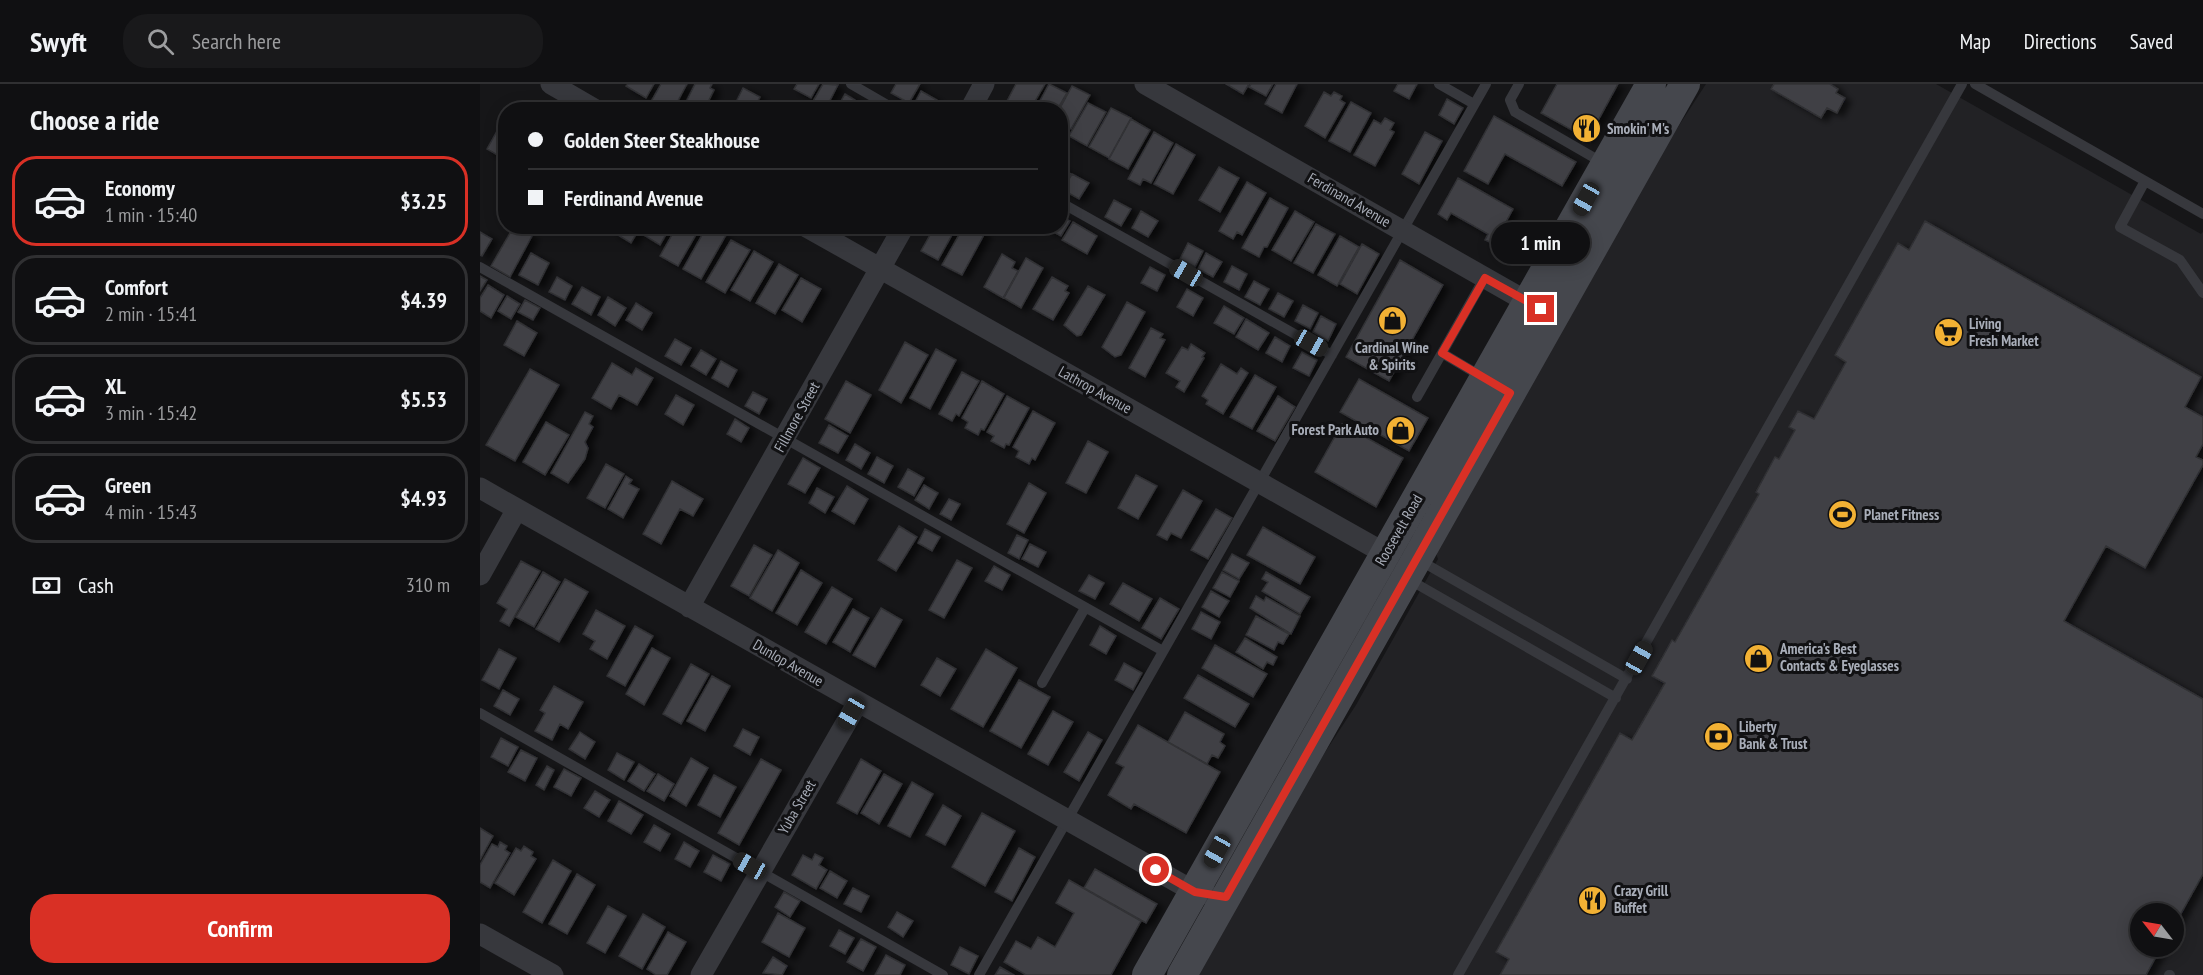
<!DOCTYPE html>
<meta charset="utf-8">
<style>
body{margin:0;font-family:"PT Sans Narrow",sans-serif;background:#19191b;color:#f1f3f6;height:100vh;display:flex;flex-direction:column;font-size:22px;white-space:nowrap}
*{box-sizing:border-box;margin:0}
p{font-size:20px;color:#9c9d9f}
.icon{flex:none;width:33px;height:33px;fill:none;stroke:currentColor;stroke-width:2;stroke-linecap:round;stroke-linejoin:round}
.map{position:relative;flex:1;overflow:hidden}
.panel{display:flex;flex-direction:column;background:#101012;width:480px}
.panel>*{flex:none}
.hud{position:absolute;left:18px;top:18px;width:570px;height:132px;border-radius:24px;box-shadow:0 3px 15px #0003,0 0 0 2px #303032;display:grid;align-content:center;height:132px;padding:0 30px;background:#101012}
.needle{width:39px;rotate:301deg}
.tools{position:absolute;left:1650px;top:819px;display:grid;gap:12px}
.tools a{display:grid;place-items:center;width:54px;height:54px;border-radius:50%;background:#101012;box-shadow:0 3px 15px #0003,0 0 0 2px #303032;font-size:30px}
.end{position:absolute;width:27px;height:27px;margin:-14px;border:8px solid #d93025;background:#fff;box-shadow:0 0 0 3px #fff}
.from{border-radius:50%}
.bubble{position:absolute;height:42px;border-radius:21px;background:#101012;box-shadow:0 3px 15px #0003,0 0 0 2px #303032;font-size:20px;font-weight:700;line-height:42px;text-align:center}
.car{position:absolute;width:18px;height:36px;margin:-18px -9px;border-radius:8px;box-shadow:0 0 4px 2px #0007;background:linear-gradient(#222 24%,#8ab4d8 0 40%,#222 0 76%,#8ab4d8 0 86%,#222 0)}
.hud b{display:flex;align-items:center;gap:21px;height:57px;font-size:22px}
.hud b+b{border-top:2px solid #303032}
.hud i{width:15px;height:15px;background:#f1f3f6}
ul{padding:0;list-style:none}
li{display:flex;align-items:center;gap:18px;height:90px;margin:0 12px 9px;padding:0 18px;border:3px solid #303032;border-radius:24px}
li div{flex:1}
li b{display:block;font-size:22px}
li em{font-style:normal;font-weight:700}
li.selected{border-color:#d93025}
li>.icon{width:54px;height:54px;stroke-width:1.5}
h2{padding:0 30px;font-size:27px;line-height:72px}
.pay{display:flex;align-items:center;gap:15px;height:66px;padding:0 30px;font-size:22px}
.pay p{margin-inline-start:auto}
.button{display:flex;gap:12px;margin-top:auto;padding:12px 30px}
.button a{flex:1;height:69px;border-radius:24px;background:#d93025;color:#fff;font-size:24px;font-weight:700;line-height:69px;text-align:center}
header{display:flex;align-items:center;gap:36px;box-sizing:border-box;height:84px;padding:0 30px;background:#101012;border-bottom:2px solid #303032}
header strong{font-size:28px}
nav{display:flex;gap:33px;margin-inline-start:auto;font-size:21px}
.search{width:420px;height:54px;background:#19191b;display:flex;align-items:center;gap:15px;box-sizing:border-box;padding:0 21px;border-radius:24px;color:#9c9d9f;font-size:22px}
main{display:flex;flex:1;min-height:0}
.map>svg:first-child{display:block}
.built{fill:#222225;fill-rule:evenodd}
.building{fill:#404145;stroke:#303034;stroke-width:1.5;filter:url(#shadow)}
.lines{fill:none;stroke-linecap:round;stroke-linejoin:round}
.lane{stroke:#37383d;stroke-width:10}
.street{stroke:#37383d;stroke-width:21}
.secondary{stroke:#45474d;stroke-width:30}
.route{stroke:#d93025;stroke-width:8}
.labels{text-anchor:middle;stroke-width:6;stroke-linejoin:round;paint-order:stroke}
.poi-label{font-size:15px;font-weight:bold;fill:#a8adb8;stroke:#111113;text-anchor:start}
.street-label{font-size:15px;fill:#a8adb8;stroke:#111113}
</style>
<header>
<strong>Swyft</strong>
<div class="search"><svg class="icon" aria-label="search" viewBox="0 0 24 24"><circle cx="10" cy="10" r="6"/><path d="M15 15l6 6"/></svg>Search here</div>
<nav><a>Map</a><a>Directions</a><a>Saved</a></nav>
</header>
<main>
<section class="panel">
<h2>Choose a ride</h2>
<ul>
<li class="selected"><svg class="icon" aria-label="car" viewBox="0 0 24 24"><path d="M5 17H2v-5l4-1 3-4h7l3 4 3 1v5h-3M9 17h6M6 11h13"/><circle cx="7" cy="17" r="2"/><circle cx="17" cy="17" r="2"/></svg><div><b>Economy</b><p>1 min · 15:40</p></div><em>$3.25</em></li>
<li><svg class="icon" aria-label="car" viewBox="0 0 24 24"><path d="M5 17H2v-5l4-1 3-4h7l3 4 3 1v5h-3M9 17h6M6 11h13"/><circle cx="7" cy="17" r="2"/><circle cx="17" cy="17" r="2"/></svg><div><b>Comfort</b><p>2 min · 15:41</p></div><em>$4.39</em></li>
<li><svg class="icon" aria-label="car" viewBox="0 0 24 24"><path d="M5 17H2v-5l4-1 3-4h7l3 4 3 1v5h-3M9 17h6M6 11h13"/><circle cx="7" cy="17" r="2"/><circle cx="17" cy="17" r="2"/></svg><div><b>XL</b><p>3 min · 15:42</p></div><em>$5.53</em></li>
<li><svg class="icon" aria-label="car" viewBox="0 0 24 24"><path d="M5 17H2v-5l4-1 3-4h7l3 4 3 1v5h-3M9 17h6M6 11h13"/><circle cx="7" cy="17" r="2"/><circle cx="17" cy="17" r="2"/></svg><div><b>Green</b><p>4 min · 15:43</p></div><em>$4.93</em></li>
</ul>
<div class="pay"><svg class="icon" aria-label="cash" viewBox="0 0 24 24"><path d="M3 7h18v10H3z"/><circle cx="12" cy="12" r="2"/></svg>Cash<p>310 m</p></div>
<div class="button"><a>Confirm</a></div>
</section>
<div class="map">
<svg width="1723" height="891" viewBox="0 0 1723 891">
<defs>
<filter id="shadow"><feDropShadow dx="6" dy="3.5" stdDeviation="3" flood-color="#0009"/></filter>
</defs>
<rect width="100%" height="100%" fill="#161618"/>
<!-- built -->
<path class="built" d="M1226 0H1456L1721 150 1723 148V891H713L800 737 876 621 958 475 956 469 1157 106ZM1660 830H1694V862H1660Z"/>
<!-- building -->
<path class="building" d="M148 0H174L166 14 146 2Z
M181 0H207L193 26 172 16Z
M215 0H232L230 4 234 6 224 26H202Z
M317 0H339L331 14 314 5Z
M343 0 358 1 345 26H331L329 24Z
M416 0H440L429 19 411 9Z
M536 0H565L550 26H542L527 17Z
M569 0 587 9 577 26H555Z
M746 0H769L763 10Z
M771 0H793L786 12 769 3Z
M796 0H817L802 29 785 20Z
M918 0H937L929 15 914 7Z
M1077 0H1138L1108 55 1061 29Z
M1294 0H1350L1358 5 1356 9 1365 14 1357 29 1347 24 1341 34 1291 5Z
M592 2 610 11 591 45 580 39 579 26Z
M263 4 280 13 273 26H252Z
M441 7 457 16 452 26 432 24Z
M844 8 851 12 854 8 862 12 860 16 865 19 845 54 825 42Z
M365 10 380 19 376 26H356Z
M967 15 983 24 974 40 959 31Z
M871 18 891 29 870 68 849 57Z
M608 19 626 28 607 62 589 52Z
M384 20 394 26H381Z
M631 24 651 34 629 74 609 63Z
M26 31V76L7 65Z
M1014 32 1096 78 1082 102 1025 70 1008 100 984 87Z
M905 34 914 39 910 46 914 48 895 82 874 71 894 36 901 40Z
M651 35 670 46 648 85 629 75Z
M674 48 693 59 671 99 663 95 660 101 648 95Z
M945 48 962 57 939 100 922 90Z
M696 60 715 71 693 110 674 100Z
M739 83 759 94 740 128 719 116Z
M580 84 591 90 581 106H580Z
M592 90 609 99 599 115 583 106Z
M978 94 1033 125 1014 160 1005 156 1008 150 971 129 967 136 958 130Z
M767 98 786 109 762 151 757 148 753 155 739 147Z
M790 114 808 124 787 163H784L779 173 762 164Z
M634 116 651 125 641 142 625 133Z
M661 127 678 137 668 153 652 144Z
M815 127 834 138 811 177 792 166Z
M580 132 590 137 581 152 564 143 580 142Z
M1445 137 1721 293 1705 323 1723 333V360L1716 373 1723 376V381L1665 484 1626 462 1584 537 1723 615V790L1694 842V830H1660V862H1682L1666 891H1020L1029 875 1016 868 1140 649 1152 656 1185 599 1172 592 1192 556 1195 558 1279 410 1276 408 1295 373 1299 375 1315 346 1309 343 1318 327 1334 335 1366 278 1355 271 1418 159 1429 166Z
M593 138 617 152 607 170 582 156Z
M836 140 855 150 833 189 814 179Z
M34 142 52 152 30 193 11 182Z
M136 142H161L151 159 133 148Z
M166 142H191L180 161 162 150Z
M197 142H221L198 182 180 172Z
M227 142 246 151 221 195 203 185Z
M455 142H477L458 176 441 167Z
M484 142H494L505 149 482 191 462 181Z
M0 148 12 155 2 172 0 171Z
M860 152 879 163 857 202 838 191Z
M251 156 270 166 245 209 226 198Z
M708 159 723 167 715 183 700 175Z
M882 160 899 170 877 210 860 200Z
M274 167 293 178 270 217 251 206Z
M51 169 69 179 58 201 39 191Z
M726 169 742 178 733 193 718 185Z
M522 170 535 178 532 184 538 187 523 214 504 203Z
M546 174 563 184 541 224 524 214Z
M920 176 963 201 909 297 866 273Z
M299 180 318 191 295 230 276 219Z
M752 182 767 190 759 206 744 198Z
M670 183 685 191 677 207 661 199Z
M0 192 7 196 0 207Z
M77 193 92 202 85 216 69 208Z
M572 193 588 202 585 207 589 209 573 236 553 225Z
M321 194 341 205 322 238 302 226Z
M774 197 789 205 780 221 765 213Z
M8 201 24 211 11 234 0 227V214Z
M608 202 625 211 601 251 597 252 584 241Z
M102 203 120 213 111 231 92 220Z
M707 205 723 214 713 232 697 223Z
M798 209 813 217 804 233 789 225Z
M27 212 40 220 31 235 18 227Z
M128 213 146 224 135 242 118 231Z
M45 216 60 224 53 236 38 228Z
M647 218 665 228 641 271 635 273 622 263Z
M156 219 172 229 162 246 146 236Z
M823 221 838 229 830 245 815 237Z
M744 222 764 234 754 250 734 239Z
M841 232 856 240 848 257 833 248Z
M766 235 789 249 778 266 756 253Z
M37 237 57 249 44 272 24 261Z
M671 244 683 250 680 254 685 256 665 293 649 284Z
M795 253 810 262 802 278 786 269Z
M195 255 211 264 201 281 185 272Z
M425 258 448 271 421 319 399 306Z
M711 260 725 269 722 273 724 274 704 308 696 303 700 297 686 289 702 263 708 266Z
M456 265 476 276 450 325 430 314Z
M221 266 236 275 226 291 211 282Z
M822 268 837 276 829 292 813 284Z
M241 277 257 286 248 303 232 294Z
M132 279 152 291 156 284 173 294 157 321 139 311 131 325 112 314Z
M741 280 757 290 761 284 768 289 743 330 726 320 728 316 722 312Z
M50 285 79 301 35 377 6 361Z
M482 288 499 297 479 332 476 330 472 337 459 330Z
M775 291 796 303 772 345 750 333Z
M879 295 948 334 929 367 860 328Z
M366 297 391 311 370 349 345 335Z
M502 297 524 310 504 346 501 345 498 351 485 344 488 338 482 334Z
M273 308 287 315 279 330 265 322Z
M196 311 214 321 203 341 185 330Z
M527 312 549 324 529 361 526 360 524 364 511 357 514 352 507 348Z
M798 312 815 323 795 357 777 347Z
M553 327 575 339 555 376 552 374 549 380 536 373 539 367 533 363Z
M105 328 113 332 109 340 113 343 105 358 108 364 105 375 88 399 71 389Z
M255 335 269 344 261 358 247 350Z
M66 338 89 351 65 391 43 378Z
M862 340 923 374 896 423 835 388Z
M349 341 368 352 358 369 339 359Z
M608 357 628 368 606 409 586 399Z
M375 360 390 369 381 385 366 376Z
M397 373 413 382 404 399 388 390Z
M323 374 340 384 325 409 308 400Z
M126 380 144 390 125 424 107 414Z
M428 385 444 394 434 412 418 403Z
M656 391 677 402 658 435 638 424Z
M146 392 152 396 149 400 159 405 143 434 128 425Z
M192 397 223 415 213 432 200 425 181 460 163 450Z
M549 399 566 409 544 449 527 440Z
M444 401 458 409 449 425 435 416Z
M367 402 388 415 374 440 352 427Z
M337 404 354 413 345 429 329 419Z
M703 406 722 417 701 454 691 449 687 456 677 451Z
M469 415 480 420 471 436 460 430Z
M736 425 752 434 728 475 711 466Z
M419 442 437 453 416 487 398 476Z
M783 443 835 473 820 500 767 471Z
M445 445 460 453 452 467 438 459Z
M537 451 548 456 539 475 528 469Z
M550 460 566 468 558 483 542 475Z
M274 461 292 471 269 512 251 502Z
M298 466 319 479 292 527 270 514Z
M752 470 769 479 759 495 743 486Z
M477 476 492 484 464 534 449 526Z
M41 477 60 487 29 542 20 537 27 525 17 519Z
M514 482 530 491 522 506 505 497Z
M321 486 342 499 317 541 296 529Z
M63 488 80 498 54 543 36 533Z
M742 488 759 497 750 513 733 504Z
M786 488 830 513 820 530 782 507 788 498 782 495Z
M609 491 624 499 615 515 599 507Z
M85 495 108 508 79 558 56 545Z
M643 499 672 515 659 537 630 520Z
M352 503 372 515 346 560 325 548Z
M731 507 749 517 739 533 722 523Z
M776 512 784 517 786 513 820 532 811 550 770 524Z
M680 514 699 525 681 555 662 544Z
M401 524 422 536 395 583 373 571Z
M373 525 389 534 370 568 353 558Z
M116 526 145 542 127 575 110 565 115 557 103 550Z
M721 528 740 538 731 555 712 545Z
M776 532 809 550 803 560 798 558 794 566 766 551Z
M155 542 173 552 145 602 127 592Z
M620 542 636 552 626 570 610 561Z
M765 554 797 573 793 581 787 578 783 585 756 568Z
M735 561 787 590 773 613 722 584Z
M172 564 190 574 164 621 146 610Z
M19 565 36 574 19 605 2 596Z
M506 565 537 584 503 643 471 625Z
M457 574 476 585 460 612 441 601Z
M644 579 662 589 653 606 635 596Z
M211 580 229 590 201 640 183 630Z
M718 591 769 620 755 643 704 614Z
M232 592 250 602 225 647 207 637Z
M539 596 570 613 541 664 510 647Z
M74 602 103 618 88 645 80 640 72 656 55 647 65 629 60 626Z
M23 606 39 615 30 631 14 622Z
M573 627 593 638 568 681 548 670Z
M705 628 744 650 740 658 745 662 738 674 732 671 727 680 688 658Z
M658 641 740 688 706 749 654 720 651 725 628 711 644 683 636 679Z
M263 645 279 653 270 671 254 662Z
M100 648 115 658 105 675 89 665Z
M608 648 622 656 599 697 584 688Z
M21 654 38 663 28 682 11 673Z
M41 666 57 674 45 697 28 688Z
M137 669 154 678 144 696 128 686Z
M211 674 228 684 206 722 190 712Z
M281 675 301 686 259 761 238 749Z
M381 675 401 687 377 730 357 719Z
M159 680 175 690 164 707 148 697Z
M67 682 74 686 64 706 56 701Z
M84 685 101 694 91 712 74 703Z
M178 690 194 700 184 717 167 707Z
M404 690 422 700 399 740 381 729Z
M234 691 256 703 240 733 218 721Z
M432 698 453 710 430 753 408 742Z
M115 707 130 716 119 733 104 724Z
M139 717 163 731 151 750 128 737Z
M463 721 481 732 465 761 446 751Z
M502 729 535 747 505 802 472 783Z
M174 741 190 750 180 767 164 758Z
M0 744 13 752 0 776Z
M20 758 27 762 25 766 30 769 10 804 0 798V781L12 760 18 763Z
M204 758 219 767 210 783 195 775Z
M44 762 53 768 51 772 56 775 34 811 15 799 36 764 41 767Z
M539 764 555 773 532 817 515 808Z
M335 770 343 774 339 781 347 786 336 805 312 791 323 771 332 776Z
M233 771 250 780 241 797 224 788Z
M73 776 91 787 62 839 43 828Z
M615 785 677 820 666 839 604 804Z
M350 787 367 797 357 814 340 804Z
M97 790 115 801 87 850 69 840Z
M589 796 661 837 631 891H546L524 878 536 857 551 865 558 853 575 863 594 829 576 819Z
M373 804 389 812 381 828 364 820Z
M304 808 320 817 310 833 295 823Z
M128 822 146 832 125 869 107 859Z
M417 828 433 837 423 853 408 843Z
M298 829 325 844 309 873 282 858Z
M163 830 185 843 162 885 139 872Z
M359 846 374 854 365 870 350 862Z
M188 848 206 858 187 891H176L167 885Z
M381 855 396 863 383 887 367 878Z
M480 863 498 872 489 890 471 881Z
M406 871 425 881 420 891H395Z
M293 873 307 882 302 891 283 889Z
M520 883 534 891H515Z"/>
<g class="lines">
<!-- lane -->
<path class="lane" d="M371 0 416 26
M959 0 994 20
M1039 0 1030 16 1035 28 1125 80
M1495 0 1723 130
M1665 97 1640 143 1700 176 1723 209
M580 118 852 271
M0 183 683 567
M962 269 1005 193
M937 313 962 269 1004 294
M939 476 1147 595
M928 495 1136 614
M562 599 605 524
M0 629 463 891
M499 891 1006 0
M978 891 1482 0
M1689 891H1690"/>
<!-- street -->
<path class="street" d="M71 0 116 26
M665 0 1058 224
M490 26 504 0
M325 142 906 470
M0 404 715 808 727 810
M0 491 37 425
M209 523 424 142
M0 850 73 891
M221 891 378 618"/>
<!-- secondary -->
<path class="secondary" d="M667 891 1171 0
M702 891 1205 0"/>
</g>
<g class="lines">
<!-- route -->
<path class="route" d="M676 786 715 808 746 813 1030 309 962 269 1005 194 1061 225"/>
</g>
<!-- icons -->
<defs>
<symbol id="restaurant-disc" viewBox="-11 -11 22 22"><circle r="9.5" fill="#f2b134" stroke="#111113"/><path d="M-5-6h1v4h1v-4h1v4h1v-4h1v5L-1.5 .5V6h-2V.5L-5-1ZM5-6V6H3V1.5H1.5Q1.5-4 5-6Z" fill="#111"/></symbol>
<symbol id="shop-disc" viewBox="-11 -11 22 22"><circle r="9.5" fill="#f2b134" stroke="#111113"/><path d="M-5-2.5h2.3a2.7 3.5 0 0 1 5.4 0H5L5.5 6h-11ZM-1.5-2.5h3a1.5 2.3 0 0 0-3 0Z" fill="#111"/></symbol>
<symbol id="supermarket-disc" viewBox="-11 -11 22 22"><circle r="9.5" fill="#f2b134" stroke="#111113"/><path d="M-6-5.5h2.5l.6 2H6L4.5 2H-2.5L-4.4-4H-6ZM-1.5 3.2a1.3 1.3 0 1 0 .1 0ZM3 3.2a1.3 1.3 0 1 0 .1 0Z" fill="#111"/></symbol>
<symbol id="stadium-disc" viewBox="-11 -11 22 22"><circle r="9.5" fill="#f2b134" stroke="#111113"/><path d="M0-5a6.5 5 0 1 0 0 10a6.5 5 0 1 0 0-10ZM-3.5-1.8h7v3.6h-7Z" fill="#111"/></symbol>
<symbol id="bank-disc" viewBox="-11 -11 22 22"><circle r="9.5" fill="#f2b134" stroke="#111113"/><path d="M-6-4H6V4H-6ZM0-2.3a2.3 2.3 0 1 0 0 4.6a2.3 2.3 0 1 0 0-4.6Z" fill="#111"/></symbol>
</defs>
<g fill-rule="evenodd">
<use href="#restaurant-disc" x="1090" y="28" width="33" height="33"/>
<use href="#shop-disc" x="896" y="220" width="33" height="33"/>
<use href="#supermarket-disc" x="1452" y="232" width="33" height="33"/>
<use href="#shop-disc" x="904" y="330" width="33" height="33"/>
<use href="#stadium-disc" x="1346" y="414" width="33" height="33"/>
<use href="#shop-disc" x="1262" y="558" width="33" height="33"/>
<use href="#bank-disc" x="1222" y="636" width="33" height="33"/>
<use href="#restaurant-disc" x="1096" y="800" width="33" height="33"/>
</g>
<g class="labels">
<!-- poi labels -->
<g class="poi-label">
<text x="1127" y="50">Smokin' M's</text>
<text x="1489" y="245">Living<tspan x="1489" dy="17">Fresh Market</tspan></text>
<text x="912" y="269" text-anchor="middle">Cardinal Wine<tspan x="912" dy="17">&amp; Spirits</tspan></text>
<text x="899" y="351" text-anchor="end">Forest Park Auto</text>
<text x="1384" y="436">Planet Fitness</text>
<text x="1300" y="570">America's Best<tspan x="1300" dy="17">Contacts &amp; Eyeglasses</tspan></text>
<text x="1259" y="648">Liberty<tspan x="1259" dy="17">Bank &amp; Trust</tspan></text>
<text x="1134" y="812">Crazy Grill<tspan x="1134" dy="17">Buffet</tspan></text>
</g>
<!-- street labels -->
<g class="street-label">
<text transform="translate(869 116) rotate(30)" y="5">Ferdinand Avenue</text>
<text transform="translate(615 306) rotate(29)" y="5">Lathrop Avenue</text>
<text transform="translate(317 333) rotate(-61)" y="5">Fillmore Street</text>
<text transform="translate(919 446) rotate(-60)" y="5">Roosevelt Road</text>
<text transform="translate(308 579) rotate(30)" y="5">Dunlop Avenue</text>
<text transform="translate(317 723) rotate(-60)" y="5">Yuba Street</text>
</g>
</g>
</svg>
<div class="tools">
<a><svg class="needle" viewBox="-14 -14 28 28"><path d="M0-13l5 13h-10z" fill="#e53935"/><path d="M0 13l5-13h-10z" fill="#9c9d9f"/></svg></a>
</div>
<i class="end from" style="left:676px;top:786px"></i>
<i class="end" style="left:1061px;top:225px"></i>
<div class="bubble" style="left:1011px;top:138px;width:99px">1 min</div>
<i class="car" style="left:1106px;top:115px;rotate:209deg"></i>
<i class="car" style="left:706px;top:189px;rotate:300deg"></i>
<i class="car" style="left:831px;top:259px;rotate:119deg"></i>
<i class="car" style="left:1159px;top:574px;rotate:29deg"></i>
<i class="car" style="left:371px;top:629px;rotate:210deg"></i>
<i class="car" style="left:737px;top:767px;rotate:209deg"></i>
<i class="car" style="left:270px;top:782px;rotate:299deg"></i>
<div class="hud">
<b><i class="from"></i>Golden Steer Steakhouse</b>
<b><i></i>Ferdinand Avenue</b>
</div>
</div>
</main>
